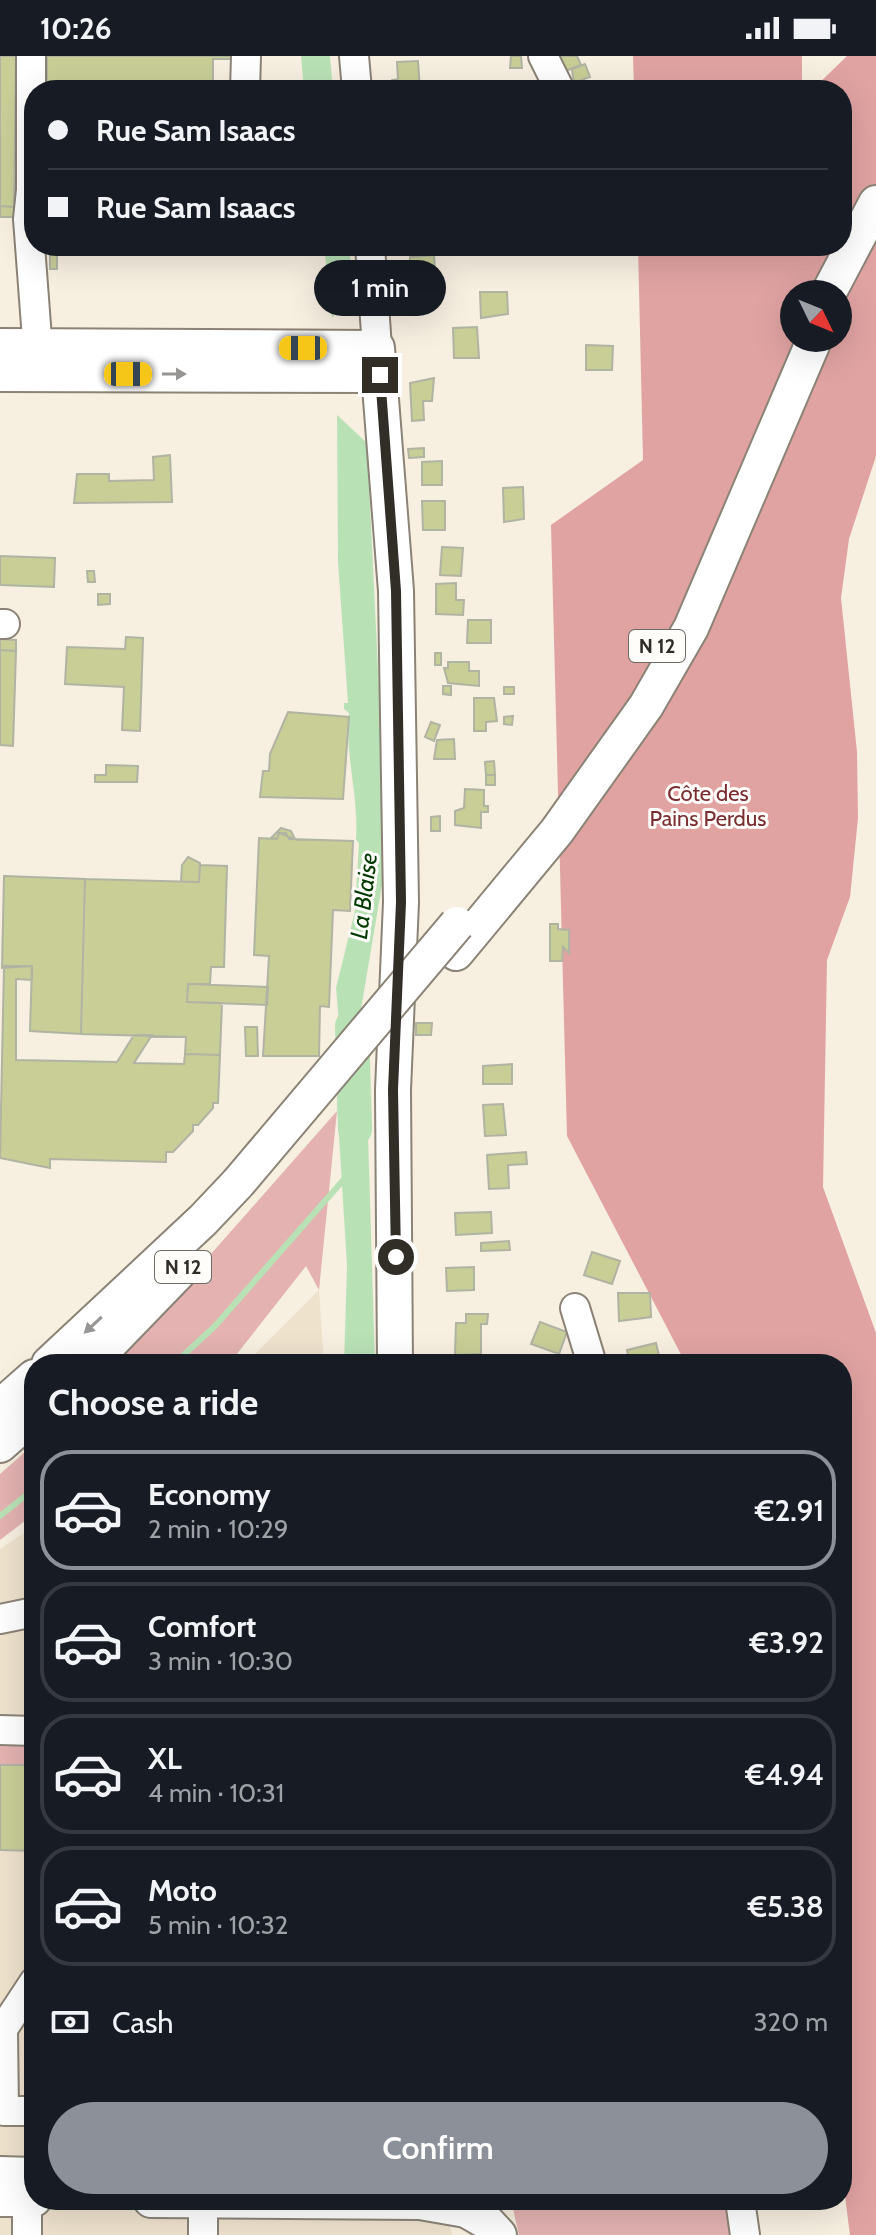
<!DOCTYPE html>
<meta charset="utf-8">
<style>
body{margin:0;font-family:Cabin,sans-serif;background:#20242c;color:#f1f3f6;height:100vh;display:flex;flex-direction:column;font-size:30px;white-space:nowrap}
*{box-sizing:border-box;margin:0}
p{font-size:26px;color:#9ea1a6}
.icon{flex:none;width:44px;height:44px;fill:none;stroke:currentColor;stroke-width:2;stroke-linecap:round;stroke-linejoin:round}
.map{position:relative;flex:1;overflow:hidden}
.sheet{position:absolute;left:24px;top:1298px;width:828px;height:856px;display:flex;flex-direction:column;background:#171b24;border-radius:32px;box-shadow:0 8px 32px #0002}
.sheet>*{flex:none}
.hud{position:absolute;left:24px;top:24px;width:828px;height:176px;border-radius:32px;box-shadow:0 8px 32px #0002;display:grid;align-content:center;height:176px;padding:0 24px;background:#171b24}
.needle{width:52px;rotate:133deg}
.tools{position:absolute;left:780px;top:224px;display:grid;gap:16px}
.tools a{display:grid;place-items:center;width:72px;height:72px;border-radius:50%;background:#171b24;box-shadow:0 8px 32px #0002;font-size:40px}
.end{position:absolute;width:36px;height:36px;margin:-18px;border:10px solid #312e28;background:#fff;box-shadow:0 0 0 4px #fff}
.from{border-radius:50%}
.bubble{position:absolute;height:56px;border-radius:28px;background:#171b24;box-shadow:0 8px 32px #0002;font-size:26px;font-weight:600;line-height:56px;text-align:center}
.car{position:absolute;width:24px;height:48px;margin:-24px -12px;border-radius:10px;box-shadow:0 0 6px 2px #0007;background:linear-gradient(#f5c518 24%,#345 0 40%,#f5c518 0 76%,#345 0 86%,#f5c518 0)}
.hud b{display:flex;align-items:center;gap:28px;height:76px;font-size:30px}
.hud b+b{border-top:2px solid #363941}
.hud i{width:20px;height:20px;background:#f1f3f6}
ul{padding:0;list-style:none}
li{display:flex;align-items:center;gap:24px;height:120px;margin:0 16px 12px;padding:0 8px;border:4px solid #363941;border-radius:32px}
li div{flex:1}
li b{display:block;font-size:30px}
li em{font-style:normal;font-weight:600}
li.active{border-color:#8c9099}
li>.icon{width:72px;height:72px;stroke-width:1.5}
h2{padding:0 24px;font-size:36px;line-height:96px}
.pay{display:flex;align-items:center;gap:20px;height:88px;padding:0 24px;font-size:30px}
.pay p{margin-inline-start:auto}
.button{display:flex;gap:16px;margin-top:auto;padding:16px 24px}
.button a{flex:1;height:92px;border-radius:48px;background:#8c9099;color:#fff;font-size:32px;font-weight:600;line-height:92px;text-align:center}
.status{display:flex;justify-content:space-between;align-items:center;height:56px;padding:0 40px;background:#171b24;direction:ltr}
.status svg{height:22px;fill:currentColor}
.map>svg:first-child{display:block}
.built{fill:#eee2cd}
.green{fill:#e3b2b1}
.forest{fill:#e0a3a2;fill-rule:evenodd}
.water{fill:#b9e1b6}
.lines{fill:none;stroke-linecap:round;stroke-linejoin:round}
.stream{stroke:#b9e1b6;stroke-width:6}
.river{stroke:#b9e1b6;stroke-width:34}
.building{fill:#c9ce97;stroke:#b1b3a3;stroke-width:2}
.minor-casing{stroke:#8b8376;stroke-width:32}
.major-casing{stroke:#8b8376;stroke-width:38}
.minor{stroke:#fff;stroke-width:28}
.major{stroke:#fff;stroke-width:34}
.major-bridge-casing{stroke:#8b8376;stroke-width:38;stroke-linecap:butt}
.major-bridge{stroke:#fff;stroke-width:34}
.oneway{fill:#989694}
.route{stroke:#312e28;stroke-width:10}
.labels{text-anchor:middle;stroke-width:6;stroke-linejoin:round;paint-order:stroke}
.shield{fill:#fffdfa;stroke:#6f6c67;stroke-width:2}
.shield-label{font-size:20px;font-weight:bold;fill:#312e28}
.park-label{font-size:22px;fill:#792f32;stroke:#fffdfa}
.water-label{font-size:24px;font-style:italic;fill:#003a01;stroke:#fffdfa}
</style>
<div class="status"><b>10:26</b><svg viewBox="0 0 49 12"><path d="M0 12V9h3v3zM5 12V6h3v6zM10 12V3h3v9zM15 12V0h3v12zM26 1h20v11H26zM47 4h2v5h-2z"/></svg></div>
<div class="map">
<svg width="876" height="2179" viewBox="0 0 876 2179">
<rect width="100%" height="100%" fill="#f7efe0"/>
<!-- built -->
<path class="built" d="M319 1234 324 1308H245Z
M34 1470V2144H444L452 2179H0V1493Z"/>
<!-- green -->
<path class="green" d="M337 1055 319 1234 306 1210 229 1308H114Z
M34 1388V1458L0 1484V1418Z
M0 1682H34V1709H0Z
M511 2144H726L731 2179H519Z"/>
<!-- forest -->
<path class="forest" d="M633 0H802V34H634Z
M847 0H876V400L849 483 841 542 857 696 858 762 850 841 827 904 823 1131 876 1277V2179H850L842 2117V1308H686L567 1080 551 469 643 404 638 190H842V34H812ZM794 238H838V282H794Z"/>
<!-- water -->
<path class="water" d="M301 0H330L333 34H304Z
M324 190H349L354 233 332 262Z
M337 359 367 387 387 799 360 959 341 990 336 932 355 855 359 787 356 784C359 741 345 701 349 657L344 653V647H348L338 506Z
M366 1013 375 1308H344L347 1210 337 1047Z"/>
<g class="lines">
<!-- stream -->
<path class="stream" d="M174 1308 215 1270 346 1121
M0 1460 34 1433"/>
<!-- river -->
<path class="river" d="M352 970 355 1073"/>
</g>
<!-- building -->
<path class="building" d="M0 0H16L14 151 0 150Z
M47 0H241V3H213V34H47Z
M511 0H521L522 12H510Z
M557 0H577L581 9 563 16Z
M418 5 420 34H393L392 24 398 23 397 6Z
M585 8 590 21 574 27 572 13Z
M490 30V33L508 34H473Z
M0 150 14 151V161H0Z
M50 190H57V213H50Z
M434 190V199L415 201V191Z
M434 199 436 228 409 230 410 201Z
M480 236H507L508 258 481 262Z
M477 271 479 302H454L453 272Z
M586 289 613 290 612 314H586Z
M434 322 432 345H423L424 364 412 365 410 327Z
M424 392V401L409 402 408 393Z
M170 399 172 446 74 447 77 418H109V425L154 424 153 401Z
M442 405V429H422V406Z
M523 431 524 463 504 466 503 432Z
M422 445H445V474H423Z
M442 491 463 492 461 520 440 519Z
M0 500 55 502 54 531 0 529Z
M87 515H94L95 526H88Z
M456 527V544H464L463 559 436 558V528Z
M98 538H110V548L98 549Z
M468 564H491V587H467Z
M126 581 143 582 140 675 122 674 124 631 65 628 67 591 125 593Z
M0 583 16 584V595L0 594Z
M0 594 16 595 13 690 0 689Z
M435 597H441V609H435Z
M448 606H469V615H479V630L448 627 444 612H448Z
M443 630H451V639L443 638Z
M504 631H514V638H504Z
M474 642H494L497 665 486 666V675H474Z
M288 656 349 661 343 743 260 741 263 715H269L270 698Z
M513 660 512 669 504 668V661Z
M431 666 440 669 434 685 425 681Z
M454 683 455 703H434L437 684Z
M494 705 495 719H486L485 706Z
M106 709 138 710 137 726H95V719H106Z
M486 719H495V729H486Z
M465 733 484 734V750H488V756H481V772L455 769V755L464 752Z
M440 760V775H431V761Z
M281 772 291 775 295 783 279 777 277 783 271 782Z
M279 777H286L289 783 353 785 350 855 333 854 329 951 320 950 319 1000H263L269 900 254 899 259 782 277 783Z
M188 801 200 807 199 826H181L182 809Z
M200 809 227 810 224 911H211L210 928H188L187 946 222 947 220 999 185 998 186 981 81 978 85 823 199 826Z
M4 820 85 823 81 978 30 975 32 910 2 912Z
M550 868H558V873L569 874V897L563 891 562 905H550Z
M4 910H32V924L16 923V1004L117 1006 134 979H152L134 1007 184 1008 185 998 220 999 218 1047H213V1052L198 1069H193V1075L173 1096H166V1106L50 1103V1112L0 1102Z
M188 928 268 931 267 949 187 946Z
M416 967H432L431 979H416Z
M245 971H257L258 1000H246Z
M512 1008V1028H483V1010Z
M503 1048 506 1079 485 1080 483 1049Z
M526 1096 527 1108 508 1109 509 1132 489 1133 487 1099Z
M491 1156 492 1177 456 1179 455 1157Z
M509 1185 510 1194 481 1195V1187Z
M592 1196 620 1205 612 1228 584 1219Z
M474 1211V1234L447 1235 446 1212Z
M618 1237H650L651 1261 619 1265Z
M466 1258H488L487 1268H481V1298L455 1299 456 1267H466Z
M540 1266 567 1276 559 1298 531 1288Z
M656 1287 661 1308H630L627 1294Z
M0 1709H34V1795L0 1794Z
M27 1979H34V2029H26Z"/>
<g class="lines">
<defs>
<path id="minor" d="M31 0V134L34 142
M354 0 357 34
M543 0 560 34
M245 34 246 0
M31 134 28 163 39 309
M370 190 377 292
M0 568H5
M575 1252 592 1308
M0 1563 34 1556
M0 1674 34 1675
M34 1926 3 1973 4 2055H34
M27 2143V2179
M740 2144 745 2179
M203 2179V2144"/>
<path id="major" d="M828 238 876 147
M0 290 377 292 396 535 401 846 393 1034 395 1308
M0 318 380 319
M456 897 557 775 646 650 691 572 815 282
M49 1308 203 1164 238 1127
M90 1308 179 1216
M0 1351 34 1321
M0 1389 34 1359
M0 2118 34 2119
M0 2143H34
M151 2144 420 2146 466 2154 487 2166 499 2179"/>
</defs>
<!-- minor casing -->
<use href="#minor" class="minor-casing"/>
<!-- major casing -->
<use href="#major" class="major-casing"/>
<!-- minor -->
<use href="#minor" class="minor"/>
<!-- major -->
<use href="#major" class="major"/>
<defs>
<path id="major-bridge" d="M238 1127 457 868"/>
</defs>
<!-- major-bridge casing -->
<use href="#major-bridge" class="major-bridge-casing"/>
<!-- major-bridge -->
<use href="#major-bridge" class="major-bridge"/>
</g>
<!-- one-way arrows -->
<defs><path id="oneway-solid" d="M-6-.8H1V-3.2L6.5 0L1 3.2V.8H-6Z" transform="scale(2)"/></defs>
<g class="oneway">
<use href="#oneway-solid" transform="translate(174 318)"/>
<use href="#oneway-solid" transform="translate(93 1269) rotate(137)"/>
</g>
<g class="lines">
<!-- route -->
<path class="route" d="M380 319 396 535 401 846 393 1034 396 1201"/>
</g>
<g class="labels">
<!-- shield labels -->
<g class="shield">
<rect x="629" y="574" width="56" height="32" rx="6"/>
<rect x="155" y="1195" width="56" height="32" rx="6"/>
</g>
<g class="shield-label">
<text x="657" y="597">N 12</text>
<text x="183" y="1218">N 12</text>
</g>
<!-- park labels -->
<g class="park-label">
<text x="708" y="745">Côte des<tspan x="708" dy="25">Pains Perdus</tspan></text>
</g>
<!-- water labels -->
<g class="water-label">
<text transform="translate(364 840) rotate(-83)" y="8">La Blaise</text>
</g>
</g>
</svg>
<div class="tools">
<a><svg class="needle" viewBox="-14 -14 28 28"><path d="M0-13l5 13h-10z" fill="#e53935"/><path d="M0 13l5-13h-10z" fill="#9ea1a6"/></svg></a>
</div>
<i class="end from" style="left:396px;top:1201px"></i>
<i class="end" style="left:380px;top:319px"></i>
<div class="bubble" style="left:314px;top:204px;width:132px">1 min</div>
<i class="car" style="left:303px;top:292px;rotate:270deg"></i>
<i class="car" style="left:128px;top:318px;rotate:90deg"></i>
<div class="hud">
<b><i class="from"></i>Rue Sam Isaacs</b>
<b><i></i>Rue Sam Isaacs</b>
</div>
<section class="sheet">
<h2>Choose a ride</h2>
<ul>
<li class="active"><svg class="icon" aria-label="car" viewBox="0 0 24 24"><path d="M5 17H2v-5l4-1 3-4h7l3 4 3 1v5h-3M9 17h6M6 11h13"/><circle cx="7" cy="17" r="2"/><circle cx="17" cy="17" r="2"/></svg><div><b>Economy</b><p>2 min · 10:29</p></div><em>€2.91</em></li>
<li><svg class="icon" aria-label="car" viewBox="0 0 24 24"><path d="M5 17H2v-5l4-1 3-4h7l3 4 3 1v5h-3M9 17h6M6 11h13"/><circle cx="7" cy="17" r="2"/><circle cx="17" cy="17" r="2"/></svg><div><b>Comfort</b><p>3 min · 10:30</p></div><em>€3.92</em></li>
<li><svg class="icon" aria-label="car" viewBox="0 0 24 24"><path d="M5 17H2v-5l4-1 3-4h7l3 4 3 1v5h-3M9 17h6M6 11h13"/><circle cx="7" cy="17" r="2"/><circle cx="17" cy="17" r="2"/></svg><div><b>XL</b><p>4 min · 10:31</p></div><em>€4.94</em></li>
<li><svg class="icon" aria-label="car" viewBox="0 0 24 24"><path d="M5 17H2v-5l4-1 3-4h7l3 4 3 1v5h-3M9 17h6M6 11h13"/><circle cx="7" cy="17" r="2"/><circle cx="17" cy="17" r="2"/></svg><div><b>Moto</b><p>5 min · 10:32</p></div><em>€5.38</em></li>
</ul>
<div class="pay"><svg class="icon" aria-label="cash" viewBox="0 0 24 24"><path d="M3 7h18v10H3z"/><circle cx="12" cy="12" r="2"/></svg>Cash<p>320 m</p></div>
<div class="button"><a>Confirm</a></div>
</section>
</div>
